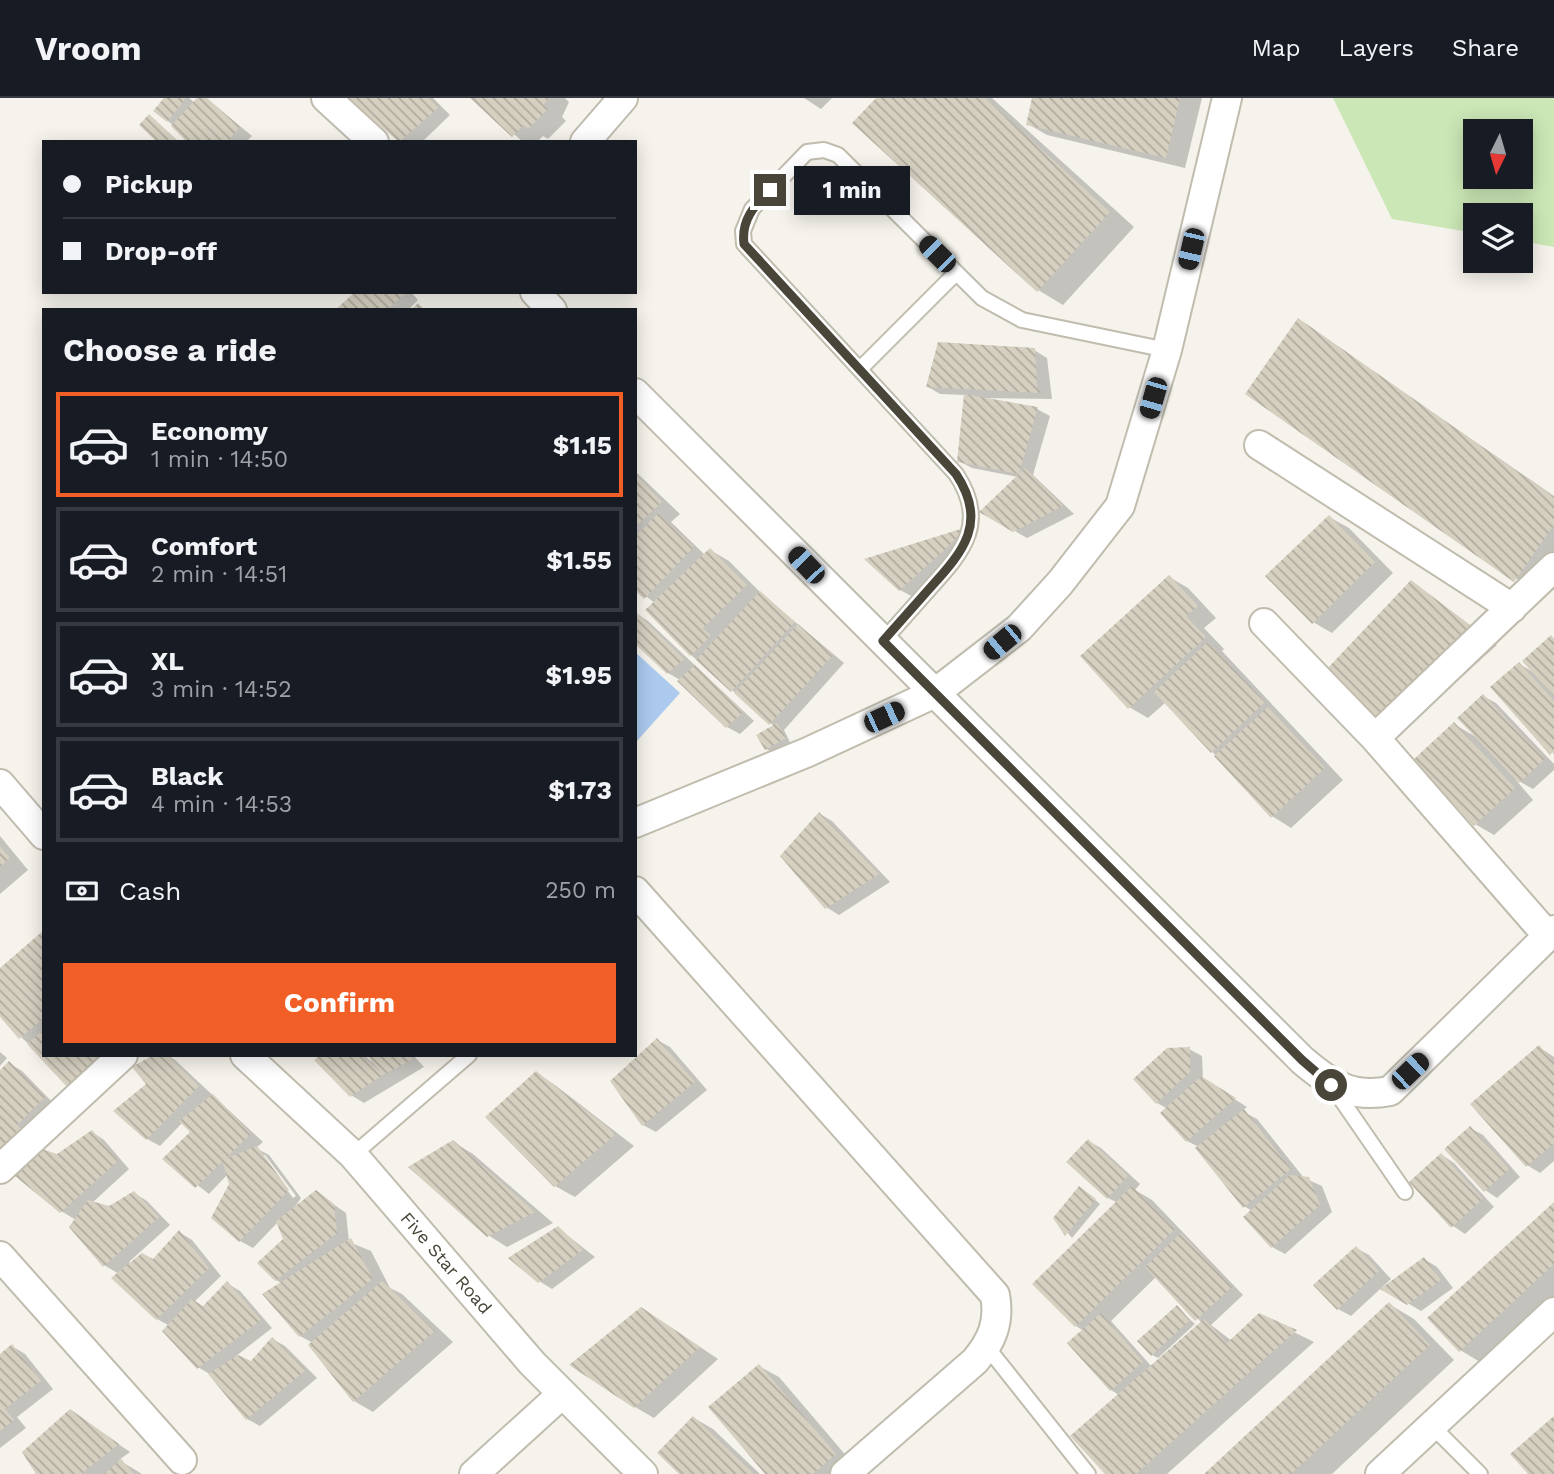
<!DOCTYPE html>
<meta charset="utf-8">
<style>
body{margin:0;font-family:"Work Sans",sans-serif;background:#242831;color:#f1f3f6;height:100vh;display:flex;flex-direction:column;font-size:26px;white-space:nowrap}
*{box-sizing:border-box;margin:0}
p{font-size:23px;color:#9ea1a6}
.icon{flex:none;width:38px;height:38px;fill:none;stroke:currentColor;stroke-width:2;stroke-linecap:round;stroke-linejoin:round}
.map{position:relative;flex:1;overflow:hidden}
.drawer{position:absolute;left:42px;top:210px;width:595px;height:749px;display:flex;flex-direction:column;background:#171b24;border-radius:0px;box-shadow:0 4px 18px #0003}
.drawer>*{flex:none}
.hud{position:absolute;left:42px;top:42px;width:595px;height:154px;border-radius:0px;box-shadow:0 4px 18px #0003;display:grid;align-content:center;height:154px;padding:0 21px;background:#171b24}
.needle{width:46px;rotate:185deg}
.controls{position:absolute;left:1463px;top:21px;display:grid;gap:14px}
.controls a{display:grid;place-items:center;width:70px;height:70px;border-radius:0px;background:#171b24;box-shadow:0 4px 18px #0003;font-size:35px}
.end{position:absolute;width:32px;height:32px;margin:-16px;border:9px solid #494539;background:#fff;box-shadow:0 0 0 4px #fff}
.from{border-radius:50%}
.bubble{position:absolute;height:49px;border-radius:0px;background:#171b24;box-shadow:0 4px 18px #0003;font-size:23px;font-weight:700;line-height:49px;text-align:center}
.car{position:absolute;width:21px;height:42px;margin:-21px -10px;border-radius:9px;box-shadow:0 0 5px 2px #0007;background:linear-gradient(#222 24%,#8ab4d8 0 40%,#222 0 76%,#8ab4d8 0 86%,#222 0)}
.hud b{display:flex;align-items:center;gap:24px;height:66px;font-size:26px}
.hud b+b{border-top:2px solid #363941}
.hud i{width:18px;height:18px;background:#f1f3f6}
ul{padding:0;list-style:none}
li{display:flex;align-items:center;gap:21px;height:105px;margin:0 14px 10px;padding:0 7px;border:4px solid #363941;border-radius:0px}
li div{flex:1}
li b{display:block;font-size:26px}
li em{font-style:normal;font-weight:700}
li.selected{border-color:#f15f26}
li>.icon{width:63px;height:63px;stroke-width:1.5}
h2{padding:0 21px;font-size:32px;line-height:84px}
.pay{display:flex;align-items:center;gap:18px;height:77px;padding:0 21px;font-size:26px}
.pay p{margin-inline-start:auto}
.cta{display:flex;gap:14px;margin-top:auto;padding:14px 21px}
.cta a{flex:1;height:80px;border-radius:0px;background:#f15f26;color:#fff;font-size:28px;font-weight:700;line-height:80px;text-align:center}
header{display:flex;align-items:center;gap:42px;box-sizing:border-box;height:98px;padding:0 35px;background:#171b24;border-bottom:2px solid #363941}
header strong{font-size:33px}
nav{display:flex;gap:38px;margin-inline-start:auto;font-size:24px}
.map>svg:first-child{display:block}
.green{fill:#cbe7b6;fill-rule:evenodd}
.water{fill:#abcaee}
.shadow{fill:#0003;fill-rule:evenodd}
.building{fill:url(#building-back-hatch)}
.lines{fill:none;stroke-linecap:round;stroke-linejoin:round}
.service-casing{stroke:#c0bcae;stroke-width:18}
.minor-casing{stroke:#c0bcae;stroke-width:32}
.service{stroke:#fff;stroke-width:14}
.minor{stroke:#fff;stroke-width:28}
.route{stroke:#494539;stroke-width:9}
.labels{text-anchor:middle;stroke-width:7;stroke-linejoin:round;paint-order:stroke}
.street-label{font-size:18px;fill:#494539;stroke:#fff}
</style>
<header>
<strong>Vroom</strong>
<nav><a>Map</a><a>Layers</a><a>Share</a></nav>
</header>
<div class="map">
<svg width="1554" height="1376" viewBox="0 0 1554 1376">
<defs>
<pattern id="building-back-hatch" width="6" height="6" patternUnits="userSpaceOnUse" patternTransform="scale(1.75)"><rect width="6" height="6" fill="#d6d0c1"/><path d="M-1 5l2 2M0 0l6 6M5-1l2 2" fill="none" stroke="#b0ab9e"/></pattern>
</defs>
<rect width="100%" height="100%" fill="#f5f3eb"/>
<!-- green -->
<path class="green" d="M1333 0H1554V149L1521 143V117H1475V135L1392 121ZM1475 33H1521V79H1475Z"/>
<!-- water -->
<path class="water" d="M635 554 680 595 636 644H635Z"/>
<!-- shadow -->
<path class="shadow" d="M166 0H189L195 5 199 0H206L252 38 246 44H186L188 42 168 23Z
M351 0H433L450 17 422 44H402Z
M473 0H565L569 4 562 19 566 23 548 41 543 38 537 44H523Z
M804 0H832L821 11Z
M878 0H992L1134 129 1063 207 1038 192Z
M1034 0H1202L1185 70 1047 37 1028 26Z
M357 194H411L418 202 408 212H338Z
M1299 222 1554 398V478L1540 497 1247 295Z
M1034 252 1047 260 1052 301 979 300 1037 311 1050 318 1033 377 1074 416 1027 440 982 414 1018 379 972 370 959 363 965 297 940 296 928 289Z
M635 373 680 416 671 424 705 457 710 452 729 463 762 496 844 565 784 632 790 644 772 654 766 651 775 629 691 557 647 513 655 505 635 490Z
M1329 419 1349 430 1393 475 1332 535 1313 524Z
M963 432 975 438 964 453 913 499 900 492 868 462Z
M1169 479 1188 490 1216 520 1204 530 1224 551 1222 553 1343 682 1291 730 1272 718 1166 604 1148 620 1129 609Z
M1412 484 1497 547 1397 637Z
M636 515 648 523 754 623 740 636 727 629 680 582 668 575Z
M1551 539 1554 541V657L1519 566 1533 574Z
M1483 598 1496 605 1554 666V672L1533 691 1515 681 1533 702 1494 737 1475 726 1454 626 1476 639Z
M820 716 832 723 890 784 839 817 826 809Z
M0 738 28 772 0 796Z
M44 834V957L88 1000 21 939 0 916V872Z
M657 942 670 949 707 992 656 1034 643 1027Z
M1539 949 1554 959V1063L1540 1075 1527 1067Z
M1189 951 1202 958 1203 981 1247 1009 1242 1013 1257 1021 1304 1080 1322 1088 1332 1114 1285 1156 1272 1149 1245 1119 1252 1113 1244 1108 1199 1049 1187 1043 1168 1011 1157 1005Z
M0 954 7 960 0 968Z
M156 957H167L175 962 263 1044 256 1050 269 1057 301 1100 292 1113 316 1094 346 1115 349 1144 371 1153 390 1190 402 1196 453 1244 373 1314 354 1303 313 1245 300 1238 283 1186 276 1182 286 1141 278 1124 253 1150 240 1143 228 1076 209 1096 164 1061 192 1034 183 1024 160 1048 147 1041 148 986ZM261 1057H265L296 1098 293 1100Z
M323 957H364L372 964 369 957H413L424 969 364 1005 351 997Z
M9 965 22 973 56 1008 0 1068V974Z
M536 975 555 987 634 1048 575 1099 555 1088 487 1019Z
M1470 1030 1483 1037 1520 1079 1497 1100 1485 1092Z
M92 1034 104 1042 129 1071 92 1105 110 1110 134 1095 147 1103 170 1127 129 1164 131 1166 154 1163 179 1134 192 1142 221 1178 194 1204 204 1210 228 1186 240 1193 272 1230 236 1258 251 1265 272 1241 285 1248 317 1280 260 1328 247 1321 211 1277 198 1269 170 1228 157 1221 119 1176 104 1167 76 1122 61 1113 58 1058Z
M1088 1043 1101 1050 1140 1086 1135 1092 1152 1102 1243 1197 1211 1227 1232 1243 1259 1217 1314 1244 1167 1376H1107L1119 1297 1111 1292 1084 1233 1076 1228 1118 1105 1108 1100ZM1156 1179 1202 1225 1153 1270 1111 1223Z
M453 1044 473 1056 553 1125 507 1149 488 1137Z
M1442 1057 1454 1065 1494 1109 1465 1136 1453 1128Z
M1085 1093 1100 1106 1072 1140 1055 1120Z
M1554 1107V1204L1485 1267 1460 1252Z
M558 1130 595 1159 552 1191 539 1183Z
M1356 1150 1369 1157 1391 1181 1351 1218 1338 1211Z
M1424 1161 1437 1169 1453 1190 1421 1213 1384 1191Z
M1389 1206 1414 1221 1454 1262 1332 1376H1206Z
M1177 1210 1195 1226 1158 1260 1152 1257Z
M660 1222 718 1261 654 1320 635 1309Z
M12 1248 25 1256 53 1291 17 1319 26 1330 0 1350V1258Z
M759 1268 779 1279 855 1368 845 1376H767Z
M70 1313 130 1354 119 1362 142 1376H38Z
M694 1320 713 1331 760 1376H682Z"/>
<!-- building -->
<path class="building" d="M164 0H186L167 24 153 13Z
M197 0H207L240 29 227 44H184L185 42 171 28Z
M348 0H430L439 9 399 44Z
M470 0H549L543 7 548 11 528 31 524 27 512 39Z
M876 0H985L1110 114 1037 194 852 25Z
M1032 0H1180L1166 60 1026 27Z
M149 16 177 42 157 44 139 27Z
M355 194H407L387 212H335Z
M418 205 425 212H411Z
M1298 220 1554 399V427L1514 484 1245 296Z
M938 244 1035 250 1037 289 1041 295 926 289Z
M964 296 1038 309 1019 376 957 364Z
M1025 370 1063 408 1013 434 979 414Z
M635 376 662 404 635 429Z
M658 415 694 449 644 501 635 493V439Z
M1329 417 1375 464 1312 526 1265 478Z
M964 430 951 446 899 493 864 461Z
M710 450 747 487 703 530 711 538 690 558 645 512Z
M1169 477 1198 508 1186 518 1206 539 1128 611 1080 558Z
M1411 482 1480 535 1376 627 1325 573Z
M760 493 795 524 731 594 696 562Z
M635 513 684 561 667 576 635 546Z
M798 526 833 557 769 627 734 595Z
M1551 537 1554 541V598L1522 563Z
M1208 544 1265 604 1211 655 1154 594Z
M1519 564 1554 603V653L1550 657 1490 589Z
M695 567 743 614 726 630 677 583Z
M1483 596 1545 661 1519 685 1457 620Z
M1268 609 1325 670 1271 720 1214 658Z
M1454 624 1515 690 1474 728 1413 662Z
M777 625 786 640 765 652 756 637Z
M819 714 879 776 825 811 780 758Z
M0 748 10 760 0 769Z
M44 832V920L19 941 0 919V870Z
M44 931V957H103L68 990 27 946Z
M657 940 695 984 642 1028 610 983Z
M1539 947 1554 964V1045L1526 1069 1470 1006Z
M1190 949V974L1156 1006 1133 981 1167 950Z
M153 957H167L199 988 146 1042 113 1013 146 986 132 969Z
M320 957H361L383 977 350 999 314 962Z
M367 957H409L413 961 383 977Z
M9 963 45 999 17 1027 26 1036 0 1062V972Z
M536 973 616 1036 554 1089 485 1019Z
M1201 978 1236 1000 1186 1044 1160 1015Z
M213 996 251 1036 195 1090 162 1061 190 1034 179 1023Z
M1244 1011 1291 1071 1243 1110 1195 1050Z
M1470 1028 1509 1071 1484 1094 1444 1051Z
M92 1032 118 1063 60 1115 15 1078 42 1051 57 1056Z
M1088 1041 1128 1078 1107 1101 1066 1064Z
M453 1042 535 1114 487 1139 408 1069Z
M257 1048 289 1092 239 1144 211 1120 229 1086 222 1062Z
M1441 1055 1483 1101 1451 1130 1409 1084Z
M1290 1077 1309 1079 1320 1107 1271 1150 1243 1119Z
M1079 1088 1096 1101 1065 1138 1053 1120Z
M1132 1088 1175 1131 1075 1229 1032 1186Z
M316 1092 334 1106 337 1135 275 1183 257 1165 283 1141 276 1123Z
M134 1093 159 1119 103 1169 69 1129 88 1102 109 1108Z
M1554 1104V1166L1459 1254 1427 1220Z
M558 1128 583 1152 538 1185 508 1160Z
M179 1132 209 1170 156 1222 111 1180 142 1155 153 1161Z
M1181 1135 1232 1189 1195 1223 1145 1169Z
M351 1140 373 1181 299 1239 262 1196Z
M1356 1148 1379 1173 1337 1212 1313 1187Z
M1424 1159 1441 1182 1407 1207 1380 1191Z
M227 1183 261 1222 197 1271 162 1233 192 1201 203 1208Z
M382 1183 435 1233 353 1304 308 1247Z
M1389 1204 1430 1247 1291 1376H1204Z
M1177 1207 1190 1222 1151 1258 1137 1243Z
M641 1209 700 1249 634 1310 569 1267Z
M1101 1215 1143 1264 1110 1293 1067 1245Z
M1259 1215 1297 1232 1136 1376H1105L1070 1338 1204 1221 1227 1245Z
M272 1239 306 1272 246 1322 208 1276 238 1257 251 1263Z
M12 1246 41 1283 5 1311 14 1322 0 1333V1256Z
M759 1266 836 1356 813 1376H765L708 1309Z
M70 1311 119 1346 81 1376H36L22 1354Z
M693 1318 754 1376H679L657 1355Z
M1554 1318V1376H1528L1510 1356Z
M121 1361 134 1376H104Z"/>
<g class="lines">
<defs>
<path id="service" d="M860 271 956 175
M883 543C898 526 914 508 930 490 964 453 988 424 956 376L744 146 743 133 752 111 807 54 824 52 838 57 982 200 1022 222 1167 252
M1334 991 1405 1094
M353 1057 469 957
M987 1249 1088 1376
M1431 1327 1480 1376"/>
<path id="minor" d="M326 0 374 44
M585 44 623 0
M535 194 552 212
M635 295 1302 962C1330 986 1352 1001 1390 993L1554 832
M1259 347 1512 510
M1264 525 1375 640 1548 838
M1375 640 1554 469
M0 686 44 737
M635 725 808 654 935 595 1019 530 1060 485 1120 408 1167 252 1227 0
M635 793 995 1197C1000 1224 992 1243 975 1263L845 1376
M245 957 353 1057 532 1265 643 1376
M0 1071 123 957
M0 1158 182 1362
M474 1376 562 1296
M1380 1376 1554 1214"/>
</defs>
<!-- service casing -->
<use href="#service" class="service-casing"/>
<!-- minor casing -->
<use href="#minor" class="minor-casing"/>
<!-- service -->
<use href="#service" class="service"/>
<!-- minor -->
<use href="#minor" class="minor"/>
</g>
<g class="lines">
<!-- route -->
<path class="route" d="M770 92C754 108 741 122 744 146L956 376C988 424 964 453 930 490 914 508 898 526 883 543L1302 962 1331 987"/>
</g>
<g class="labels">
<!-- street labels -->
<g class="street-label">
<text transform="translate(446 1165) rotate(49)" y="6">Five Star Road</text>
</g>
</g>
</svg>
<div class="controls">
<a><svg class="needle" viewBox="-14 -14 28 28"><path d="M0-13l5 13h-10z" fill="#e53935"/><path d="M0 13l5-13h-10z" fill="#9ea1a6"/></svg></a>
<a><svg class="icon" aria-label="layers" viewBox="0 0 24 24"><path d="M12 4l9 5-9 5-9-5zM3 14l9 5 9-5"/></svg></a>
</div>
<i class="end from" style="left:1331px;top:987px"></i>
<i class="end" style="left:770px;top:92px"></i>
<div class="bubble" style="left:794px;top:68px;width:116px">1 min</div>
<i class="car" style="left:1191px;top:151px;rotate:193deg"></i>
<i class="car" style="left:937px;top:156px;rotate:315deg"></i>
<i class="car" style="left:1153px;top:300px;rotate:196deg"></i>
<i class="car" style="left:806px;top:467px;rotate:316deg"></i>
<i class="car" style="left:1002px;top:544px;rotate:230deg"></i>
<i class="car" style="left:884px;top:619px;rotate:65deg"></i>
<i class="car" style="left:1410px;top:973px;rotate:46deg"></i>
<div class="hud">
<b><i class="from"></i>Pickup</b>
<b><i></i>Drop-off</b>
</div>
<section class="drawer">
<h2>Choose a ride</h2>
<ul>
<li class="selected"><svg class="icon" aria-label="car" viewBox="0 0 24 24"><path d="M5 17H2v-5l4-1 3-4h7l3 4 3 1v5h-3M9 17h6M6 11h13"/><circle cx="7" cy="17" r="2"/><circle cx="17" cy="17" r="2"/></svg><div><b>Economy</b><p>1 min · 14:50</p></div><em>$1.15</em></li>
<li><svg class="icon" aria-label="car" viewBox="0 0 24 24"><path d="M5 17H2v-5l4-1 3-4h7l3 4 3 1v5h-3M9 17h6M6 11h13"/><circle cx="7" cy="17" r="2"/><circle cx="17" cy="17" r="2"/></svg><div><b>Comfort</b><p>2 min · 14:51</p></div><em>$1.55</em></li>
<li><svg class="icon" aria-label="car" viewBox="0 0 24 24"><path d="M5 17H2v-5l4-1 3-4h7l3 4 3 1v5h-3M9 17h6M6 11h13"/><circle cx="7" cy="17" r="2"/><circle cx="17" cy="17" r="2"/></svg><div><b>XL</b><p>3 min · 14:52</p></div><em>$1.95</em></li>
<li><svg class="icon" aria-label="car" viewBox="0 0 24 24"><path d="M5 17H2v-5l4-1 3-4h7l3 4 3 1v5h-3M9 17h6M6 11h13"/><circle cx="7" cy="17" r="2"/><circle cx="17" cy="17" r="2"/></svg><div><b>Black</b><p>4 min · 14:53</p></div><em>$1.73</em></li>
</ul>
<div class="pay"><svg class="icon" aria-label="cash" viewBox="0 0 24 24"><path d="M3 7h18v10H3z"/><circle cx="12" cy="12" r="2"/></svg>Cash<p>250 m</p></div>
<div class="cta"><a>Confirm</a></div>
</section>
</div>
